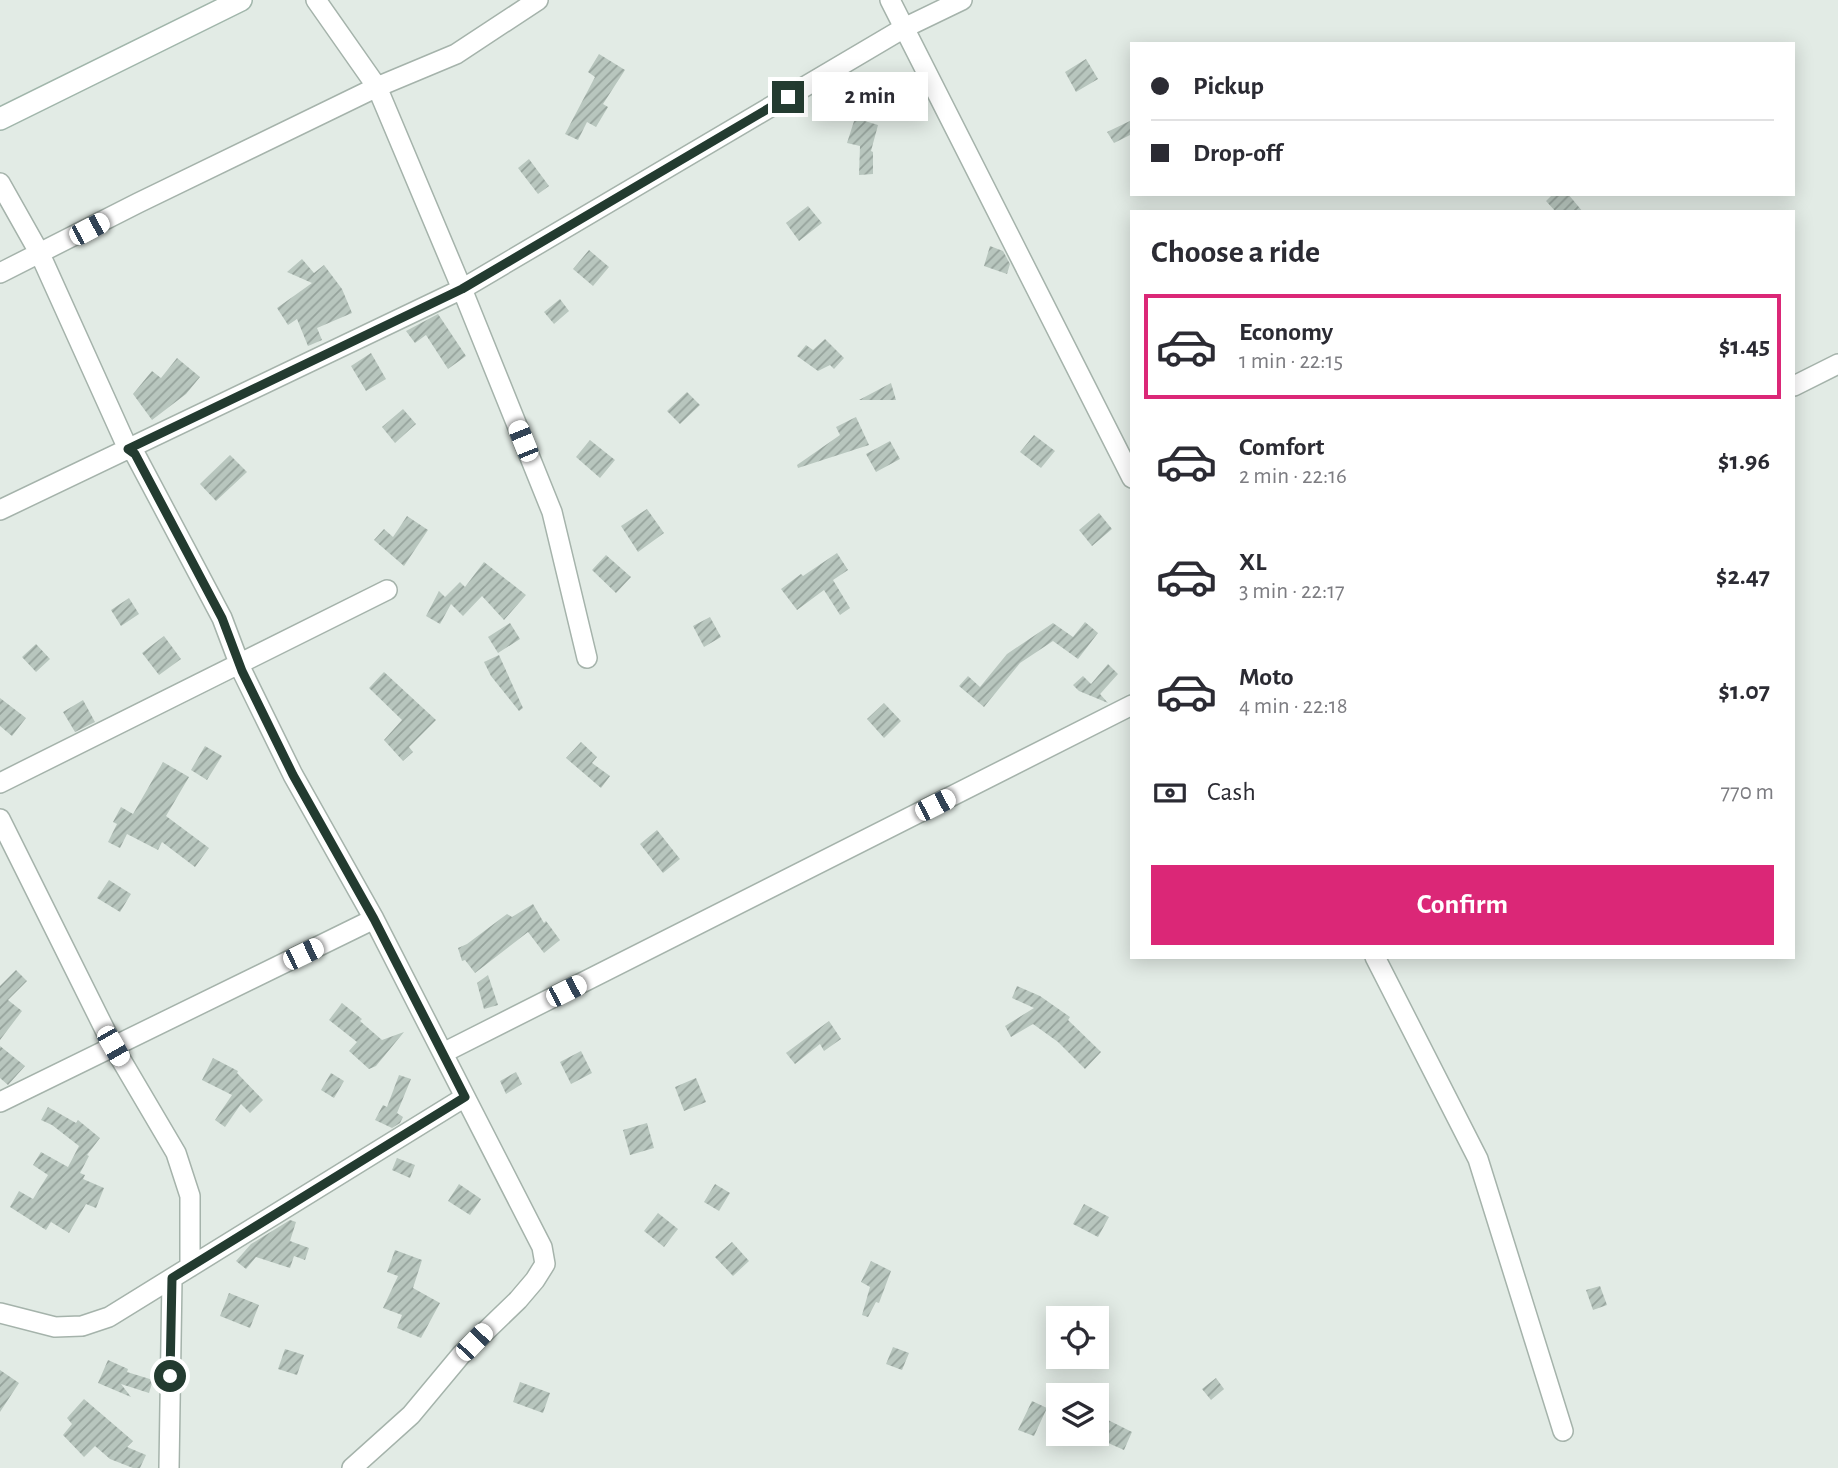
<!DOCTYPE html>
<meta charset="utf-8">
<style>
body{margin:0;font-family:"Alegreya Sans",sans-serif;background:#f7f7f7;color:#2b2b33;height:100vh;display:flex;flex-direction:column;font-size:26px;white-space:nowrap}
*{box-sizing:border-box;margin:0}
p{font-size:23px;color:#7c7c81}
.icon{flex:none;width:38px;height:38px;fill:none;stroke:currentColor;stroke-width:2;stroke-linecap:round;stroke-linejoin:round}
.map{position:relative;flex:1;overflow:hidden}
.details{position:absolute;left:1130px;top:210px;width:665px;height:749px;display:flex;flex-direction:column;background:#fff;border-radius:0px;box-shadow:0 4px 18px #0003}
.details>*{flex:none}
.hud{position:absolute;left:1130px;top:42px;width:665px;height:154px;border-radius:0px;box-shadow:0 4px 18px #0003;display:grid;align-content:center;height:154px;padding:0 21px;background:#fff}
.tools{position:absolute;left:1046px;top:1306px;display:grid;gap:14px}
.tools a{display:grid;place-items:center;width:63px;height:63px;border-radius:0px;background:#fff;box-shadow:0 4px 18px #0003;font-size:35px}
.end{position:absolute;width:32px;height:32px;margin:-16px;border:9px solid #233b30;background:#fff;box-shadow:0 0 0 4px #fff}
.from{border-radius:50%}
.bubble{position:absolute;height:49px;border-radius:0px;background:#fff;box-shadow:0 4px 18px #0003;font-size:23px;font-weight:600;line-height:49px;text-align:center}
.car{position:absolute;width:21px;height:42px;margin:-21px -10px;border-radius:9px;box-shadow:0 0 5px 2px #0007;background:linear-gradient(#fff 24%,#345 0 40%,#fff 0 76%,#345 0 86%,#fff 0)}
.hud b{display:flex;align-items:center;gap:24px;height:66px;font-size:26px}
.hud b+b{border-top:2px solid #e1e1e2}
.hud i{width:18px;height:18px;background:#2b2b33}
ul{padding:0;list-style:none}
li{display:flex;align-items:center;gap:21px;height:105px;margin:0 14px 10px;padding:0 7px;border:4px solid transparent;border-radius:0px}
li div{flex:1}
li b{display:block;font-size:26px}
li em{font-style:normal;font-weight:600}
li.selected{border-color:#db2777}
li>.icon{width:63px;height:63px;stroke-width:1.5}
h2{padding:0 21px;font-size:32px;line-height:84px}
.pay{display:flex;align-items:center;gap:18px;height:77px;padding:0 21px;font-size:26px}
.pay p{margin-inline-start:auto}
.primary-button{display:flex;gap:14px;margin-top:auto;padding:14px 21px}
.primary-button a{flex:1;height:80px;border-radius:0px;background:#db2777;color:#fff;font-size:28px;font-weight:600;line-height:80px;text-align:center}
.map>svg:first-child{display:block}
.building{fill:url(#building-hatch)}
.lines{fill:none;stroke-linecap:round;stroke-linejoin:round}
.minor-casing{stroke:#a5b3ab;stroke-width:22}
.secondary-casing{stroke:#a1b6ab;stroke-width:24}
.minor{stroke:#fff;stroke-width:19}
.secondary{stroke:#fff;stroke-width:21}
.route{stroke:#233b30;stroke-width:9}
</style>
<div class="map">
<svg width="1838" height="1468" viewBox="0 0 1838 1468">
<defs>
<pattern id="building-hatch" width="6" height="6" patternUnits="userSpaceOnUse" patternTransform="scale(1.75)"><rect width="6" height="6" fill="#b8c6be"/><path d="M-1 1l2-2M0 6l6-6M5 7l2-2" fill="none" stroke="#95a29b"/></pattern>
</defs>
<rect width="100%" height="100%" fill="#e2ebe5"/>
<!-- building -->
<path class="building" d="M599 54 625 70 603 104 608 107 596 127 587 122 578 140 565 134 595 77 588 72Z
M1086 59 1098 79 1076 92 1065 72Z
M855 118 878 125 871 151 873 152V174L859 175 860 146 847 143Z
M1132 120V134L1114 143 1107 132Z
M529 159 549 186 538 194 518 168Z
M1553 194H1568L1583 212H1556L1546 201Z
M808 206 822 223 799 241 786 223Z
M990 246 1003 251 1010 264 1007 274 984 266Z
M589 250 609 267 593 286 573 269Z
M302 259 314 273 324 265 342 289 352 313 317 328 322 340 308 346 297 319 288 325 277 308 312 283 287 272Z
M560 299 569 311 554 324 544 312Z
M438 314 466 356 448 369 426 335 415 343 406 331Z
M825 339 844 358 834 369 830 365 818 371 797 356 806 345 813 350Z
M371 353 386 379 366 391 351 366Z
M177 358 200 377 186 394 152 420 133 394 152 371 161 378Z
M891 383 896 400H859Z
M687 392 700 405 680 424 667 411Z
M403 409 416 424 395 443 382 427Z
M856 417 869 445 798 468 797 465 840 435 836 427Z
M1034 435 1055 451 1041 468 1020 452Z
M590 440 615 460 600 478 576 457Z
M890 441 900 459 876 472 866 454Z
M230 455 247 472 216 501 200 484Z
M647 509 664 533 638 552 621 526Z
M1099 513 1112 529 1092 546 1079 530Z
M407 516 428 530 404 566 374 540 384 529 393 537Z
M837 553 848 570 833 580 850 608 840 615 824 590 797 610 781 589 801 574 803 576Z
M606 555 631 577 616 593 592 570Z
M484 562 526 595 504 620 482 596 463 616 451 604 440 624 426 616 439 591 445 597 460 582 465 587Z
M129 598 139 614 121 626 111 610Z
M710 617 721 637 704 647 693 626Z
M1085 622 1098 633 1078 659 1053 641 1020 663 984 707 959 686 968 676 980 687 1007 654 1053 623 1073 637Z
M510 623 520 639 498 653 488 637Z
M164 636 181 659 159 675 142 653Z
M36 644 50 659 36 672 22 657Z
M499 655 523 708 519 711 491 676 484 662Z
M1108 664 1118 674 1100 694 1108 703 1079 691 1073 685 1083 676 1091 684Z
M384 672 436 720 409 747 413 752 403 761 384 740 402 720 369 688Z
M0 698 26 718 12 736 0 726Z
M83 700 95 722 75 732 63 712Z
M884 703 901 721 884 738 867 719Z
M581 742 597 757 592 763 610 776 601 788 566 758Z
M205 746 222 756 207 780 191 770Z
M163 762 189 777 166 816 209 848 195 867 162 842 158 850 127 834 120 848 108 842 117 824 113 822 121 807 133 814Z
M657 830 680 859 663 873 640 844Z
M109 880 131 894 120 912 97 898Z
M533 904 544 923 546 921 560 940 544 953 528 932 475 973 465 960 462 961 458 948 467 944 507 914 512 917Z
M16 970 27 981 8 1000 22 1011 0 1040V986Z
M488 975 498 1005 484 1009 477 983Z
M1017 986 1040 996 1070 1017 1068 1020 1101 1052 1085 1069 1058 1042 1033 1024 1011 1037 1005 1026 1034 1008 1012 998Z
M342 1003 362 1019 360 1021 382 1040 404 1032 376 1066 369 1069 349 1051 357 1042 329 1020Z
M829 1021 841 1039 824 1051 820 1044 795 1064 786 1053Z
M0 1046 25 1066 8 1085 0 1078Z
M581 1051 592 1073 571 1084 560 1062Z
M213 1058 238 1071 237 1073 263 1100 250 1113 241 1104 225 1127 215 1120 232 1095 202 1080Z
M516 1072 522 1084 506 1094 500 1081Z
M331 1073 344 1081 334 1098 321 1090Z
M399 1075 411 1079 397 1113 403 1117 400 1123 392 1128 375 1120 383 1105 387 1107Z
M696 1078 706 1102 684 1111 675 1087Z
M48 1107 76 1123 78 1120 100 1138 87 1155 89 1156 80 1173 85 1175 83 1179 104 1188 96 1208 86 1204 69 1233 51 1222 46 1230 10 1207 19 1191 33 1199 48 1175 33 1165 41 1152 68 1167 79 1146 52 1125 41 1120Z
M647 1123 654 1148 630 1155 623 1130Z
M397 1158 415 1165 410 1178 392 1170Z
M459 1184 481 1199 470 1215 448 1201Z
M715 1184 730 1193 719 1211 704 1202Z
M1084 1204 1109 1217 1098 1237 1073 1224Z
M658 1213 678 1229 664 1247 644 1231Z
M290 1220 296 1222 290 1241 309 1248 305 1260 294 1256 290 1268 256 1257 246 1269 236 1261 251 1244Z
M732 1242 749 1261 733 1276 715 1257Z
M395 1250 422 1260 413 1288 440 1303 421 1338 397 1328 402 1315 383 1308 398 1276 387 1272Z
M871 1261 891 1271 879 1303 876 1302 868 1317 862 1315 870 1287 861 1282Z
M1600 1286 1607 1305 1593 1310 1586 1290Z
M229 1293 259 1305 250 1328 220 1316Z
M893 1347 909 1353 902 1370 886 1364Z
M285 1349 304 1355 297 1375 278 1369Z
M108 1360 128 1369 127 1372 153 1380 149 1393 121 1384 131 1397 98 1383Z
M0 1370 19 1383 0 1412Z
M1216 1378 1224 1389 1211 1400 1202 1389Z
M520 1382 550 1393 543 1413 513 1402Z
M84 1399 133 1441 127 1447 146 1455 140 1468H133L110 1459 95 1446 84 1457 63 1435 72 1424 67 1418Z
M1032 1401 1047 1408 1034 1436 1018 1430Z
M1108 1420 1132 1432 1124 1450 1099 1439Z"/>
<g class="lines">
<defs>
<path id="minor" d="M316 0 377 87 462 289 552 512 587 658
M890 0 1132 478
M0 183 40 254 128 449 135 454 222 618 242 671 293 775 374 919 542 1247 545 1264 535 1280 518 1300 461 1355 411 1415 352 1468
M0 273 138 203 377 87 456 54 538 0
M1794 386 1838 364
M0 510 462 289 904 28 962 0
M0 783 387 590
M0 819 113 1046 176 1153 190 1196V1267
M1375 957 1478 1159 1563 1431
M443 1053 1132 705
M0 1102 374 919
M0 1313 55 1327 82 1326 109 1317 465 1097
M169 1468 172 1278"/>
<path id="secondary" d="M0 119 241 0"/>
</defs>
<!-- minor casing -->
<use href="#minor" class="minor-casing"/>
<!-- secondary casing -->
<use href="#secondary" class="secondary-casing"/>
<!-- minor -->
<use href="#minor" class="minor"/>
<!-- secondary -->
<use href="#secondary" class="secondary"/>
</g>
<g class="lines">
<!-- route -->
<path class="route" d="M170 1376 172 1278 465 1097 374 919 293 775 242 671 222 618 135 454 128 449 462 289 788 97"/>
</g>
</svg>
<div class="tools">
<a><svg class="icon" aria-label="locate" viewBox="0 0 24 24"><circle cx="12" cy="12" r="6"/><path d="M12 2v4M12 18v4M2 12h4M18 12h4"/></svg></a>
<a><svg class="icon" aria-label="layers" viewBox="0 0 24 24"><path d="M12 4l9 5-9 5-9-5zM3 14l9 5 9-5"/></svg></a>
</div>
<i class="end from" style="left:170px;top:1376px"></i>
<i class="end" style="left:788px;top:97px"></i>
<div class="bubble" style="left:812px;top:72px;width:116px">2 min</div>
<i class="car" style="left:89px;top:229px;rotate:62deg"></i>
<i class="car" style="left:523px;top:441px;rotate:338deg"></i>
<i class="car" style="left:935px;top:805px;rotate:63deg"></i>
<i class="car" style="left:303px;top:954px;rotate:64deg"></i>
<i class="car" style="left:566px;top:991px;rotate:63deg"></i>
<i class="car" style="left:113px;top:1046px;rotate:150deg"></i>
<i class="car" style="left:474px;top:1342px;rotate:44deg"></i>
<div class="hud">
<b><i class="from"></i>Pickup</b>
<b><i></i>Drop-off</b>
</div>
<section class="details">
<h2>Choose a ride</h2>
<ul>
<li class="selected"><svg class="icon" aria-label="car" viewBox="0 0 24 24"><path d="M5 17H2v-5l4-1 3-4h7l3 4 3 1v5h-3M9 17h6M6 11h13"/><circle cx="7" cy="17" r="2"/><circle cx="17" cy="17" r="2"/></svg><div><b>Economy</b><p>1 min · 22:15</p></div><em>$1.45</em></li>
<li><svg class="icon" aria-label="car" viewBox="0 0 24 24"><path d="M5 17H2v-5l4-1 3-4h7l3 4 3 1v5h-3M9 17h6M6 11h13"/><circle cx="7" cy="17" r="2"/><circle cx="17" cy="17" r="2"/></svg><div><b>Comfort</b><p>2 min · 22:16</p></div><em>$1.96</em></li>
<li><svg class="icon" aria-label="car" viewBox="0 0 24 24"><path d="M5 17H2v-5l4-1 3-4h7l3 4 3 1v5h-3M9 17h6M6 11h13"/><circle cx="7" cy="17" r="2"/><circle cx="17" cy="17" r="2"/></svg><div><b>XL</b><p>3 min · 22:17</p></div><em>$2.47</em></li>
<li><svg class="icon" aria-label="car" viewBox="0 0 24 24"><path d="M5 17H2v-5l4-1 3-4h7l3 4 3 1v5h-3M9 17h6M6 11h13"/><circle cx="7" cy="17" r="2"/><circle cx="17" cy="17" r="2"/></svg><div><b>Moto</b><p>4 min · 22:18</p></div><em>$1.07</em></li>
</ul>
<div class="pay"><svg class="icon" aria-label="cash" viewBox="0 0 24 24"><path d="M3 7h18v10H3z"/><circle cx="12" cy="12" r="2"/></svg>Cash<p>770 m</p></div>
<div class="primary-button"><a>Confirm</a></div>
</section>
</div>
